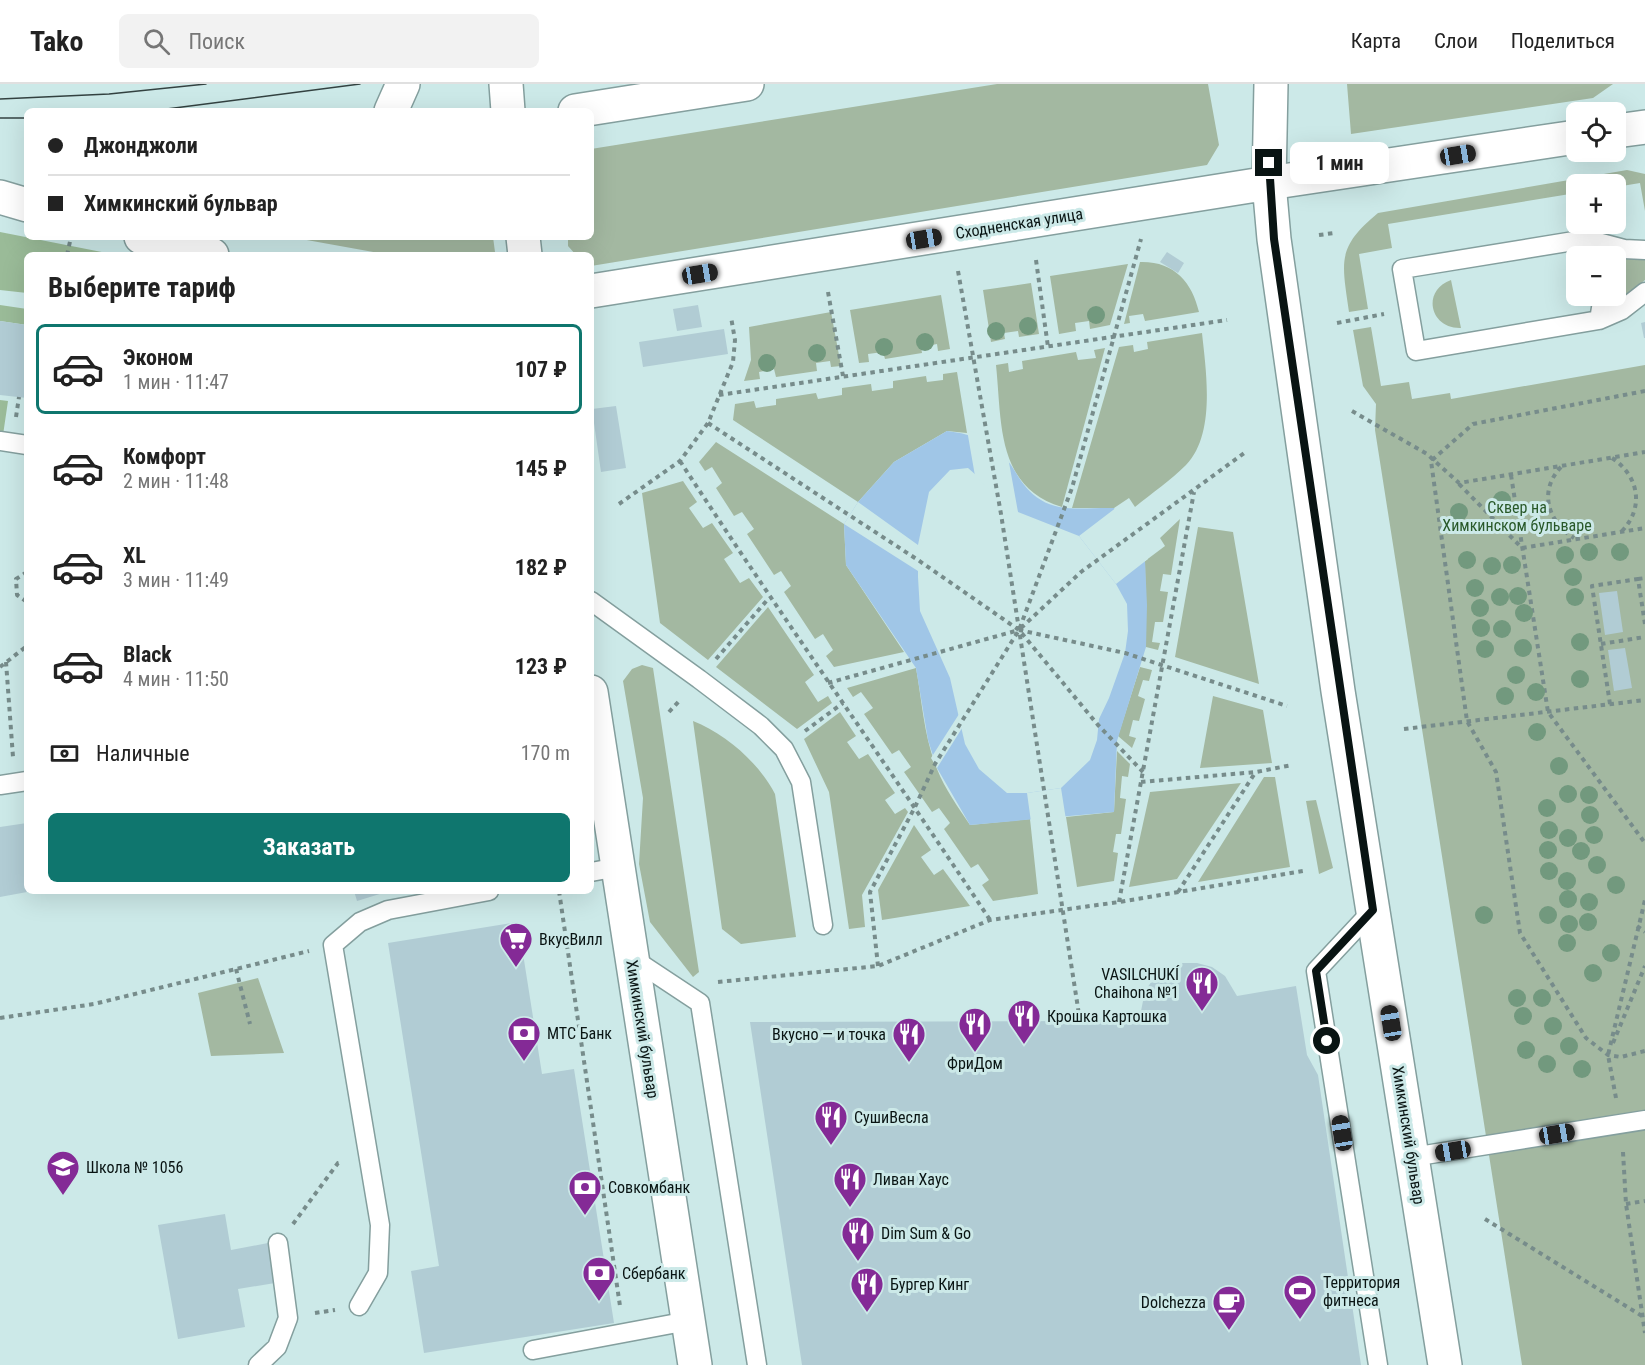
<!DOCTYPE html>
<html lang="ru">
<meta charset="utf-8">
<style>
body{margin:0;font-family:"Roboto Condensed",sans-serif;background:#f2f2f2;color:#222;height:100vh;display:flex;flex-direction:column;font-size:22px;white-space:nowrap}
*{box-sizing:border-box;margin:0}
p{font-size:20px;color:#767676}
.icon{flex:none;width:33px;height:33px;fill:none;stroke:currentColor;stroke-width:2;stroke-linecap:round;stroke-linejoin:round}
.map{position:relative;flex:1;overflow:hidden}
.side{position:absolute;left:24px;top:168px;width:570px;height:642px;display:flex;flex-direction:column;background:#fff;border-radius:9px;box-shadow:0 6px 24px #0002}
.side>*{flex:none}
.banner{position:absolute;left:24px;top:24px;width:570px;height:132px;border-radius:9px;box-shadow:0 6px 24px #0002;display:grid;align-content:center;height:132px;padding:0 24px;background:#fff}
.controls{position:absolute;left:1566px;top:18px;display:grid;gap:12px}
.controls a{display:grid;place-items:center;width:60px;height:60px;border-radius:9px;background:#fff;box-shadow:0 6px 24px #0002;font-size:30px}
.end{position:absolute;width:27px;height:27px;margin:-14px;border:8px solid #091413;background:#fff;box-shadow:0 0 0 3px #fff}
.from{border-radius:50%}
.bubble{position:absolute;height:42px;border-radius:9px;background:#fff;box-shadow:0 6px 24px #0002;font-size:20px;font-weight:700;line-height:42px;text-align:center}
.car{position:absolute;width:18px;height:36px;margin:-18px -9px;border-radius:8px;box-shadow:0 0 4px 2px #0007;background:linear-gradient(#222 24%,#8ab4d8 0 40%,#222 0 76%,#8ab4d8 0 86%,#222 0)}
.banner b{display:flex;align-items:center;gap:21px;height:57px;font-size:22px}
.banner b+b{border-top:2px solid #e0e0e0}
.banner i{width:15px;height:15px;background:#222}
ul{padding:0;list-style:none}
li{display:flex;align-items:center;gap:18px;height:90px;margin:0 12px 9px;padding:0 12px;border:3px solid transparent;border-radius:9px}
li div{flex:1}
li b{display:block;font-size:22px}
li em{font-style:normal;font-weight:700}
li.active{border-color:#0f766e}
li>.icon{width:54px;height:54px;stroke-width:1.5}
h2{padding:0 24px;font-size:27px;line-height:72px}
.pay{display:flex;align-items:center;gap:15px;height:66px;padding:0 24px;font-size:22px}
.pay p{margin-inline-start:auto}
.primary-button{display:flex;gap:12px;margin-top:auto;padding:12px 24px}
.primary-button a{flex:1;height:69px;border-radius:9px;background:#0f766e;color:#fff;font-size:24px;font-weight:700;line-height:69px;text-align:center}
header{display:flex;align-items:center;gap:36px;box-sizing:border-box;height:84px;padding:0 30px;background:#fff;border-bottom:2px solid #e0e0e0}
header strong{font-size:28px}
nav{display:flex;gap:33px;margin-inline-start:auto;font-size:21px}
.search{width:420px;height:54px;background:#f2f2f2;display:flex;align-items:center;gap:15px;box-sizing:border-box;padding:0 21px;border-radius:9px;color:#767676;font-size:22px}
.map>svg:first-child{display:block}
.green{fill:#a3b8a1}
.forest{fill:#9abb98}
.water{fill:#a0c6e7;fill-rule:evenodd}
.pier{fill:#cce9e8}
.building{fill:#b1ccd4}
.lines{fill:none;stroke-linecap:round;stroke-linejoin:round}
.lane-casing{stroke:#849f9e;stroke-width:21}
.street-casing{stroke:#849f9e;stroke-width:36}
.secondary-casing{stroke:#849f9e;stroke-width:36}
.path{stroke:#778c8b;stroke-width:4;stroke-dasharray:4.5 4.5;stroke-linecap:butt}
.lane{stroke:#fff;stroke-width:18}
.street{stroke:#fff;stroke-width:33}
.secondary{stroke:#fff;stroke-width:33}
.tram{stroke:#334241;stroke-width:1.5}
.tree{fill:#72997e}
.route{stroke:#091413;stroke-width:8}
.labels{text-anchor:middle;stroke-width:6;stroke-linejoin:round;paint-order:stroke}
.street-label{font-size:16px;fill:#091413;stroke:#cce9e8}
.park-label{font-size:16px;fill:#285828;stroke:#cce9e8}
.poi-label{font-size:16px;fill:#091413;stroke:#cce9e8;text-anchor:start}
</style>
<header>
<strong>Tako</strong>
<div class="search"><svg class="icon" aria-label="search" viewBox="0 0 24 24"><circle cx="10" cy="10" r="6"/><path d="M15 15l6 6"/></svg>Поиск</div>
<nav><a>Карта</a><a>Слои</a><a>Поделиться</a></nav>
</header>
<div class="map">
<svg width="1645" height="1281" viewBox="0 0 1645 1281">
<rect width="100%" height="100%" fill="#cce9e8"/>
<!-- green -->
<path class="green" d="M997 0H1208L1219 61 1207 81 591 182V171H576L568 162V153H591V65Z
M1347 0H1613L1593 14 1351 50Z
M1627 86 1645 90V127L1640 99 1616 103 1576 100V109L1388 140 1392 164 1359 170 1368 225 1349 228C1342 177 1336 164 1378 129Z
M290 153H493L495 168 493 171H390Z
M1616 174 1645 176V196L1620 216Z
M1140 178C1174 177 1192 198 1199 228L1145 237 1143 230 1129 232 1130 239 1124 240Z
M1128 180 1110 241 1090 245 1089 237 1075 239 1076 247 1059 250 1050 192Z
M1451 196 1461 244C1430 245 1421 207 1451 196Z
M1031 199 1039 250 1019 253 1018 247 1004 249 1005 255 991 258 983 206Z
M941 211 950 265 938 267 937 260 921 263 922 269 885 275 883 268 868 270 869 278 859 279 850 226Z
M831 228 841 282 831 283 830 277 816 279 817 287 776 293 774 285 759 288 760 295 744 297 751 276 749 243Z
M1371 243 1381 302 1409 298 1412 315 1450 309 1451 315 1645 281V1281H1522L1375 346 1376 320 1363 302 1353 246Z
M1202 249C1206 287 1216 350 1186 381 1171 396 1152 409 1135 423L1129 414 1114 424H1072L1119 263 1133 261 1134 268 1148 265 1147 258Z
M1105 264 1062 423C996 403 1002 339 996 281L1008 279 1009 288 1023 285 1022 277 1076 268 1078 276 1096 274 1094 266Z
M957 288 967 349 947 347 894 378 858 418 733 336 735 320 754 317 756 324 776 321V315L816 309 818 315 842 311V304L871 300 872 307 893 304V297L926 292 927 298 943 296V290Z
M716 358 844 440 846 481 904 568 834 583 826 572 833 566 823 550 815 555 784 508 791 502 781 487 774 491 747 450 754 445 742 428 734 432 716 404 722 399 712 383 705 387 699 378Z
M683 397 697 418 689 424 703 444 712 439 733 469 724 475 740 499 749 494 763 513 708 576 660 539 642 409Z
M1180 435 1171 491 1163 490 1160 507 1168 508 1163 538H1155L1152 558 1160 559 1158 566 1146 563 1145 477 1165 462 1160 454Z
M1198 443 1233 448 1259 600 1175 573Z
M768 523 814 591 805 598 818 618 828 612 832 619 797 645 716 583Z
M642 581 653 584 699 888 693 893 650 838 639 780 643 714 623 597 632 585Z
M1140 583 1152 586 1149 597 1143 596 1138 612 1145 615 1139 637 1133 636 1129 652 1136 654 1132 664 1118 652Z
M916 584C922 617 924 653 937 685 945 705 958 723 970 741L1030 735 1038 810 993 817 982 801 989 796 978 780 971 784 944 745 950 739 939 724 932 728 904 688 911 683 899 666 892 670 864 630 873 624 861 608 853 613 847 604Z
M1213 612 1263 626 1272 679 1200 684Z
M840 628 856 652 847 658 859 675 868 670 895 709 885 716 895 730 905 724 908 728 862 811 865 843 849 845 829 708 804 655Z
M693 637C726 650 759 679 775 710L796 853 741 860 722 845Z
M1117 667 1130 680 1128 693 1122 692 1120 714 1126 715 1121 750H1116L1113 768 1118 769 1114 797 1077 803 1066 733 1114 728Z
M1264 693H1275L1290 783 1198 798Z
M1241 699 1177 795 1129 803 1150 708Z
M1316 716 1333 784 1319 790 1306 717Z
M914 741 931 766 921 773 934 791 943 785 970 822 882 836 878 806Z
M258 894 284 969 211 972 198 909Z"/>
<!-- forest -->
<path class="forest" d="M0 148 117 171H27V209L0 206Z
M0 221 27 225V241L0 237Z
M0 316 8 317 3 351 0 350Z"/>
<!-- water -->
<path class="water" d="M947 347C973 350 996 359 1011 381 1020 395 1026 407 1041 416 1061 429 1091 423 1114 424L1145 477 1147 521 1146 563 1117 657 1114 728 970 741 937 684 928 656 916 584 846 481 844 440 858 418 894 378ZM968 384 1018 428 1079 452 1116 500 1127 520 1128 547 1125 569 1109 614 1099 635 1097 656 1090 676 1061 704 1027 709H1007L979 685 965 660 950 594 920 527 918 493V461L929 408 950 386Z"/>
<!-- pier -->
<path class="pier" d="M967 346 980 350 998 361 1008 373 1018 428H1014L975 392Z
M858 418 918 461V487L844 440Z
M1117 423 1134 436 1145 453 1148 475 1116 500 1079 452Z
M961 627 964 641 937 684 931 674Z
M1061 704 1066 736 1031 738 1027 709Z"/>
<!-- building -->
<path class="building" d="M1616 123H1619V134H1616Z
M1167 168 1184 179 1178 189 1160 178Z
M698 221 702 243 677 247 673 225Z
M0 237 27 241V314L0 311Z
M1645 238V254H1644L1641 239Z
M724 245 728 270 643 283 639 258Z
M616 322 626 384 601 388 592 325Z
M1617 507 1623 548 1605 551 1599 509Z
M1625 564 1632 604 1614 607 1608 566Z
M27 739V808L0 813V743Z
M354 807H383V809L357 817Z
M518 838 542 990 574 985 614 1239 424 1269 411 1187 439 1182 388 859Z
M1181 879H1197L1212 883 1225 892 1237 912 1296 902 1307 971 1318 991 1361 1281H802L750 938 1080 937 1141 927 1145 907 1154 894 1166 884Z
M225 1130 231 1166 268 1159 275 1199 238 1205 245 1243 178 1255 158 1141Z"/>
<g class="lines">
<defs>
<path id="lane" d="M1645 166 1624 165 1586 155 1402 185 1416 267 1599 236 1622 226 1645 208
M1599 236 1603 212
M0 357 27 361
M591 517 699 595 761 642 784 665 801 698 823 841
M0 701 27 697
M591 788 618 783
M1373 826 1316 887 1378 1281
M632 874 700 919 757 1281
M1412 1073 1645 1036
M359 1222 378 1189 380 1141 333 861 360 838 388 826 489 807
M533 1266 688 1237
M258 1281 277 1263 288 1234 278 1159"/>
<path id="street" d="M1616 47 1645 43
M1269 99 1576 53"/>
<path id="secondary" d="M506 0 508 27
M1271 0 1269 99 1274 155 1338 607 1445 1281
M391 27 403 0
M575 27 747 0
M0 113 27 121
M141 153 212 171
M523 153 525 171
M591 207 1269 99
M591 608 695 1281"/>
</defs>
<!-- lane casing -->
<use href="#lane" class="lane-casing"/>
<!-- street casing -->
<use href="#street" class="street-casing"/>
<!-- secondary casing -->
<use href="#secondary" class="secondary-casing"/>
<!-- path -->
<path class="path" d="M1319 151 1334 149
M67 171 71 153
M1036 176 1048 263
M958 187 1001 430 1080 937
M828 208 843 292
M1337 239 1384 230
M1645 307 1473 340 1431 377 1467 637 1496 688 1520 849 1586 954 1608 971 1621 973 1645 967
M719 311 1227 236
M1352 327 1427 370 1459 399 1645 368
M16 333 19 313
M708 339 918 476 1019 546 1098 641 1143 688
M1612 374C1639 392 1645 424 1621 448
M680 377C781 532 888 682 990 836
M1561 383C1538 407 1548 438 1574 454
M1511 391 1548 628 1645 759
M1459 400 1522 464 1645 444
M619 420 680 377 708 339 733 278 735 256 731 233
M27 488 16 495 17 511 27 518
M1638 495 1645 494
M1021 544 1081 488 1247 367
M1601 560 1645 553
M716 575 769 514
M6 578 13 673
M0 583 27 562
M828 599 1019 546 1125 569 1287 622
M1610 620 1592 502 1638 495 1645 540
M669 628 681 615
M1404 645 1645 616
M805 647 843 619
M1141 698 1256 688 1292 681
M559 807 620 1222
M1178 808 1255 689
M1119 818 1194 408
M1637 842 1645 848
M878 882 870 808 915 723 935 680 1019 546 1072 404 1141 155
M236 885 250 940
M718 898 878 882 990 836 1119 818 1303 787
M0 934 94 920 309 867
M1613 959 1645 882
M1616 1014 1608 971 1645 816
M1623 1068 1626 1120 1645 1249
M1626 1120 1645 1117
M1485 1135 1642 1232
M293 1140 338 1079 342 1078
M315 1229 335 1226"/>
<!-- lane -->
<use href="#lane" class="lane"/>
<!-- street -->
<use href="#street" class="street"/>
<!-- secondary -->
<use href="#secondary" class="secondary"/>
<!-- tram -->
<path class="tram" d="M0 15 109 10 206 0
M151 27 360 0
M0 34H27"/>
</g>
<!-- trees -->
<g class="tree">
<circle cx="1096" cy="231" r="9"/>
<circle cx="1028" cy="242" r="9"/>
<circle cx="996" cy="247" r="9"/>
<circle cx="925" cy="258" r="9"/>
<circle cx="884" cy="263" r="9"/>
<circle cx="817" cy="269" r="9"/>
<circle cx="767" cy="279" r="9"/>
<circle cx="1502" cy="416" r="9"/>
<circle cx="1459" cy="428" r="9"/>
<circle cx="1589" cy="468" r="9"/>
<circle cx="1620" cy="468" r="9"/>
<circle cx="1565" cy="471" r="9"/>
<circle cx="1467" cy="476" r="9"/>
<circle cx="1512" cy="481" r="9"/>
<circle cx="1492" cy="482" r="9"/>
<circle cx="1573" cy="493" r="9"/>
<circle cx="1475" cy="504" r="9"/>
<circle cx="1518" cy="512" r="9"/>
<circle cx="1500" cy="513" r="9"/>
<circle cx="1575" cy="513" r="9"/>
<circle cx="1480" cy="524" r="9"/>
<circle cx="1524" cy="529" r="9"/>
<circle cx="1481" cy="544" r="9"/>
<circle cx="1502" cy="545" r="9"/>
<circle cx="1580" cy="558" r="9"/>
<circle cx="1523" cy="564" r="9"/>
<circle cx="1485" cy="565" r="9"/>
<circle cx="1516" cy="591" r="9"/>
<circle cx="1580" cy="595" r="9"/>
<circle cx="1536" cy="608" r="9"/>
<circle cx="1505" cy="612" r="9"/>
<circle cx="1537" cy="648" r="9"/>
<circle cx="1559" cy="682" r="9"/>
<circle cx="1568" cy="710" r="9"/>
<circle cx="1589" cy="711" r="9"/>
<circle cx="1547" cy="724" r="9"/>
<circle cx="1590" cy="731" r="9"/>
<circle cx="1549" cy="746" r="9"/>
<circle cx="1594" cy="751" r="9"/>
<circle cx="1568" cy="754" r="9"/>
<circle cx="1548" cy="766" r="9"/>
<circle cx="1581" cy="767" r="9"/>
<circle cx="1597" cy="781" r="9"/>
<circle cx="1549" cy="787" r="9"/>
<circle cx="1567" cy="797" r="9"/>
<circle cx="1616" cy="801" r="9"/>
<circle cx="1568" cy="815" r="9"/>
<circle cx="1589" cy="818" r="9"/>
<circle cx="1484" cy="831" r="9"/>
<circle cx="1548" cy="831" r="9"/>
<circle cx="1588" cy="838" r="9"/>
<circle cx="1569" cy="840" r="9"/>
<circle cx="1567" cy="859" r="9"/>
<circle cx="1611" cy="869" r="9"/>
<circle cx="1593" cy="889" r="9"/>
<circle cx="1517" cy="914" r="9"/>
<circle cx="1542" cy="914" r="9"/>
<circle cx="1523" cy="932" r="9"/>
<circle cx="1553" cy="942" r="9"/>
<circle cx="1569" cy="962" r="9"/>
<circle cx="1526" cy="966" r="9"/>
<circle cx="1547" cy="980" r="9"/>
<circle cx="1582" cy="985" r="9"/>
</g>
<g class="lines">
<!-- route -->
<path class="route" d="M1269 79 1274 155 1373 826 1316 887 1327 957"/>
</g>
<!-- icons -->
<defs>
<symbol id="supermarket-pin" viewBox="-11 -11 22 30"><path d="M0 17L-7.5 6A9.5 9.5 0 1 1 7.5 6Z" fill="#842a96" stroke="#cce9e8"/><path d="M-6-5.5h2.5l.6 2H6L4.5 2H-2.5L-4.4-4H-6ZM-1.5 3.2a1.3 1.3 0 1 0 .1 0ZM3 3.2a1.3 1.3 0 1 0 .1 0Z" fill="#fff"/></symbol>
<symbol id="restaurant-pin" viewBox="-11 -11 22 30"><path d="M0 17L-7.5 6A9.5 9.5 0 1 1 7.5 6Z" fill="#842a96" stroke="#cce9e8"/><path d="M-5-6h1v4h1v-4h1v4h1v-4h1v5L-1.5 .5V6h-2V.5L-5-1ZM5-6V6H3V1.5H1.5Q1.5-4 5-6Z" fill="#fff"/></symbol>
<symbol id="bank-pin" viewBox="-11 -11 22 30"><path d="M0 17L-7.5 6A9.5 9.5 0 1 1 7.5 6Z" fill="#842a96" stroke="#cce9e8"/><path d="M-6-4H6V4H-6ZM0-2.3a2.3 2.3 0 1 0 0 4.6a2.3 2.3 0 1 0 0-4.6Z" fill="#fff"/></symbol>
<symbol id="school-pin" viewBox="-11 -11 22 30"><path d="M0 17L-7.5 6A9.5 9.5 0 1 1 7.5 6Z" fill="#842a96" stroke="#cce9e8"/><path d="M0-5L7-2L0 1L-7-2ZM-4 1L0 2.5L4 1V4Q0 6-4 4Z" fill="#fff"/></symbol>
<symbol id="stadium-pin" viewBox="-11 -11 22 30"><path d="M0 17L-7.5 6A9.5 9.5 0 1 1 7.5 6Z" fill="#842a96" stroke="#cce9e8"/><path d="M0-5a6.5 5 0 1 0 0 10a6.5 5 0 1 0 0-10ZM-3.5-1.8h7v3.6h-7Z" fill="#fff"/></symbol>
<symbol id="cafe-pin" viewBox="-11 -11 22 30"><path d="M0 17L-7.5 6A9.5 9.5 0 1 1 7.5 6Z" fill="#842a96" stroke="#cce9e8"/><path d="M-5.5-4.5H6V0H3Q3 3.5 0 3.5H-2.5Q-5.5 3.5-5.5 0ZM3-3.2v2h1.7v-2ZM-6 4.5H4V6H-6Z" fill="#fff"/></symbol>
</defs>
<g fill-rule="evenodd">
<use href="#supermarket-pin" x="497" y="836" width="38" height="52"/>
<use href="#restaurant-pin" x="1183" y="880" width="38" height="52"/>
<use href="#restaurant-pin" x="1005" y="913" width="38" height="52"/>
<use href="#restaurant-pin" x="956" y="921" width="38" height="52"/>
<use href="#bank-pin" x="505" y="930" width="38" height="52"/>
<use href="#restaurant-pin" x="890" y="931" width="38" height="52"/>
<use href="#restaurant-pin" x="812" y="1014" width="38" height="52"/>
<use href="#school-pin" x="44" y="1064" width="38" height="52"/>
<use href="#restaurant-pin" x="831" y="1076" width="38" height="52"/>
<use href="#bank-pin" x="566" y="1084" width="38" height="52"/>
<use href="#restaurant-pin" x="839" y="1130" width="38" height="52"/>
<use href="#bank-pin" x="580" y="1170" width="38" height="52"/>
<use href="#restaurant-pin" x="848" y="1181" width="38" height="52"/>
<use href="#stadium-pin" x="1281" y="1188" width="38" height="52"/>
<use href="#cafe-pin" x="1210" y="1199" width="38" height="52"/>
</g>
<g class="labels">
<!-- street labels -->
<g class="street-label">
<text transform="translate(1019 139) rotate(-9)" y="6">Сходненская улица</text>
<text transform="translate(643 945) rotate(81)" y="6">Химкинский бульвар</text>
<text transform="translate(1409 1051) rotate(81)" y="6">Химкинский бульвар</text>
</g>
<!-- park labels -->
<g class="park-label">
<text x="1517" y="429">Сквер на<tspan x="1517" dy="18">Химкинском бульваре</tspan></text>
</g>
<!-- poi labels -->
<g class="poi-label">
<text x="539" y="861">ВкусВилл</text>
<text x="1179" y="896" text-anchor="end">VASILCHUKÍ<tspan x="1179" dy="18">Chaihona №1</tspan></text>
<text x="1047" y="938">Крошка Картошка</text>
<text x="547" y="955">МТС Банк</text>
<text x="886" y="956" text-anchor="end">Вкусно — и точка</text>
<text x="975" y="985" text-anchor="middle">ФриДом</text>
<text x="854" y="1039">СушиВесла</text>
<text x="86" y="1089">Школа № 1056</text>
<text x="873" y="1101">Ливан Хаус</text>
<text x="608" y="1109">Совкомбанк</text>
<text x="881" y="1155">Dim Sum &amp; Go</text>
<text x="622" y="1195">Сбербанк</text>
<text x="1323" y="1204">Территория<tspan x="1323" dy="18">фитнеса</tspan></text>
<text x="890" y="1206">Бургер Кинг</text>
<text x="1206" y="1224" text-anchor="end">Dolchezza</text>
</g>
</g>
</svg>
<div class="controls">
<a><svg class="icon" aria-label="locate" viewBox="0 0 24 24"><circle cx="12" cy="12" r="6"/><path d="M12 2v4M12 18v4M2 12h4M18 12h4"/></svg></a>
<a>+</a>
<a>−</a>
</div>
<i class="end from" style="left:1327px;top:957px"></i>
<i class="end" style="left:1269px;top:79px"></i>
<div class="bubble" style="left:1290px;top:58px;width:99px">1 мин</div>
<i class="car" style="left:1458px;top:71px;rotate:81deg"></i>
<i class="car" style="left:924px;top:155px;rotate:81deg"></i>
<i class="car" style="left:700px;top:190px;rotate:81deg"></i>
<i class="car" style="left:1391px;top:939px;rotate:351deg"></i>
<i class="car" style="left:1342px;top:1049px;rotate:351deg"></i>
<i class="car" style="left:1557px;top:1050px;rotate:81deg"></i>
<i class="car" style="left:1453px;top:1067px;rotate:261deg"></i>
<div class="banner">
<b><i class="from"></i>Джонджоли</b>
<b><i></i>Химкинский бульвар</b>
</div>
<section class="side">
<h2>Выберите тариф</h2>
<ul>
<li class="active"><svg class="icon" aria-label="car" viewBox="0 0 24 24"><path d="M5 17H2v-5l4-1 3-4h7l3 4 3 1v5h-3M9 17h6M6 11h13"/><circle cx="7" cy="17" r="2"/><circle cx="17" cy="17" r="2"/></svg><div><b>Эконом</b><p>1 мин · 11:47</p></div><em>107 ₽</em></li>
<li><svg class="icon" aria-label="car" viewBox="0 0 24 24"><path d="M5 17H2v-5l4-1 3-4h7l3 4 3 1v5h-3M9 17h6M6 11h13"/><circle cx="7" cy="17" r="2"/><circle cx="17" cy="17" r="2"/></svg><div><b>Комфорт</b><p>2 мин · 11:48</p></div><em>145 ₽</em></li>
<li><svg class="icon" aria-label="car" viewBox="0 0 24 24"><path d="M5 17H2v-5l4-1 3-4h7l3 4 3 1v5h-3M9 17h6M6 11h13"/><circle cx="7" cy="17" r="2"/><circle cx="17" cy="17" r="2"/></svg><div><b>XL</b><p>3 мин · 11:49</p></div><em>182 ₽</em></li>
<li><svg class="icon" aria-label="car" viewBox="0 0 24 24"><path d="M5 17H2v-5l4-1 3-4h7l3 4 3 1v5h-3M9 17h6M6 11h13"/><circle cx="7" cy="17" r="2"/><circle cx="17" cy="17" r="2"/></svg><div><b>Black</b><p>4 мин · 11:50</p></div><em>123 ₽</em></li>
</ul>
<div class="pay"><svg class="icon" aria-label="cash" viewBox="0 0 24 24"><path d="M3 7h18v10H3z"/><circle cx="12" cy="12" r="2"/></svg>Наличные<p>170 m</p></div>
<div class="primary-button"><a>Заказать</a></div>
</section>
</div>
